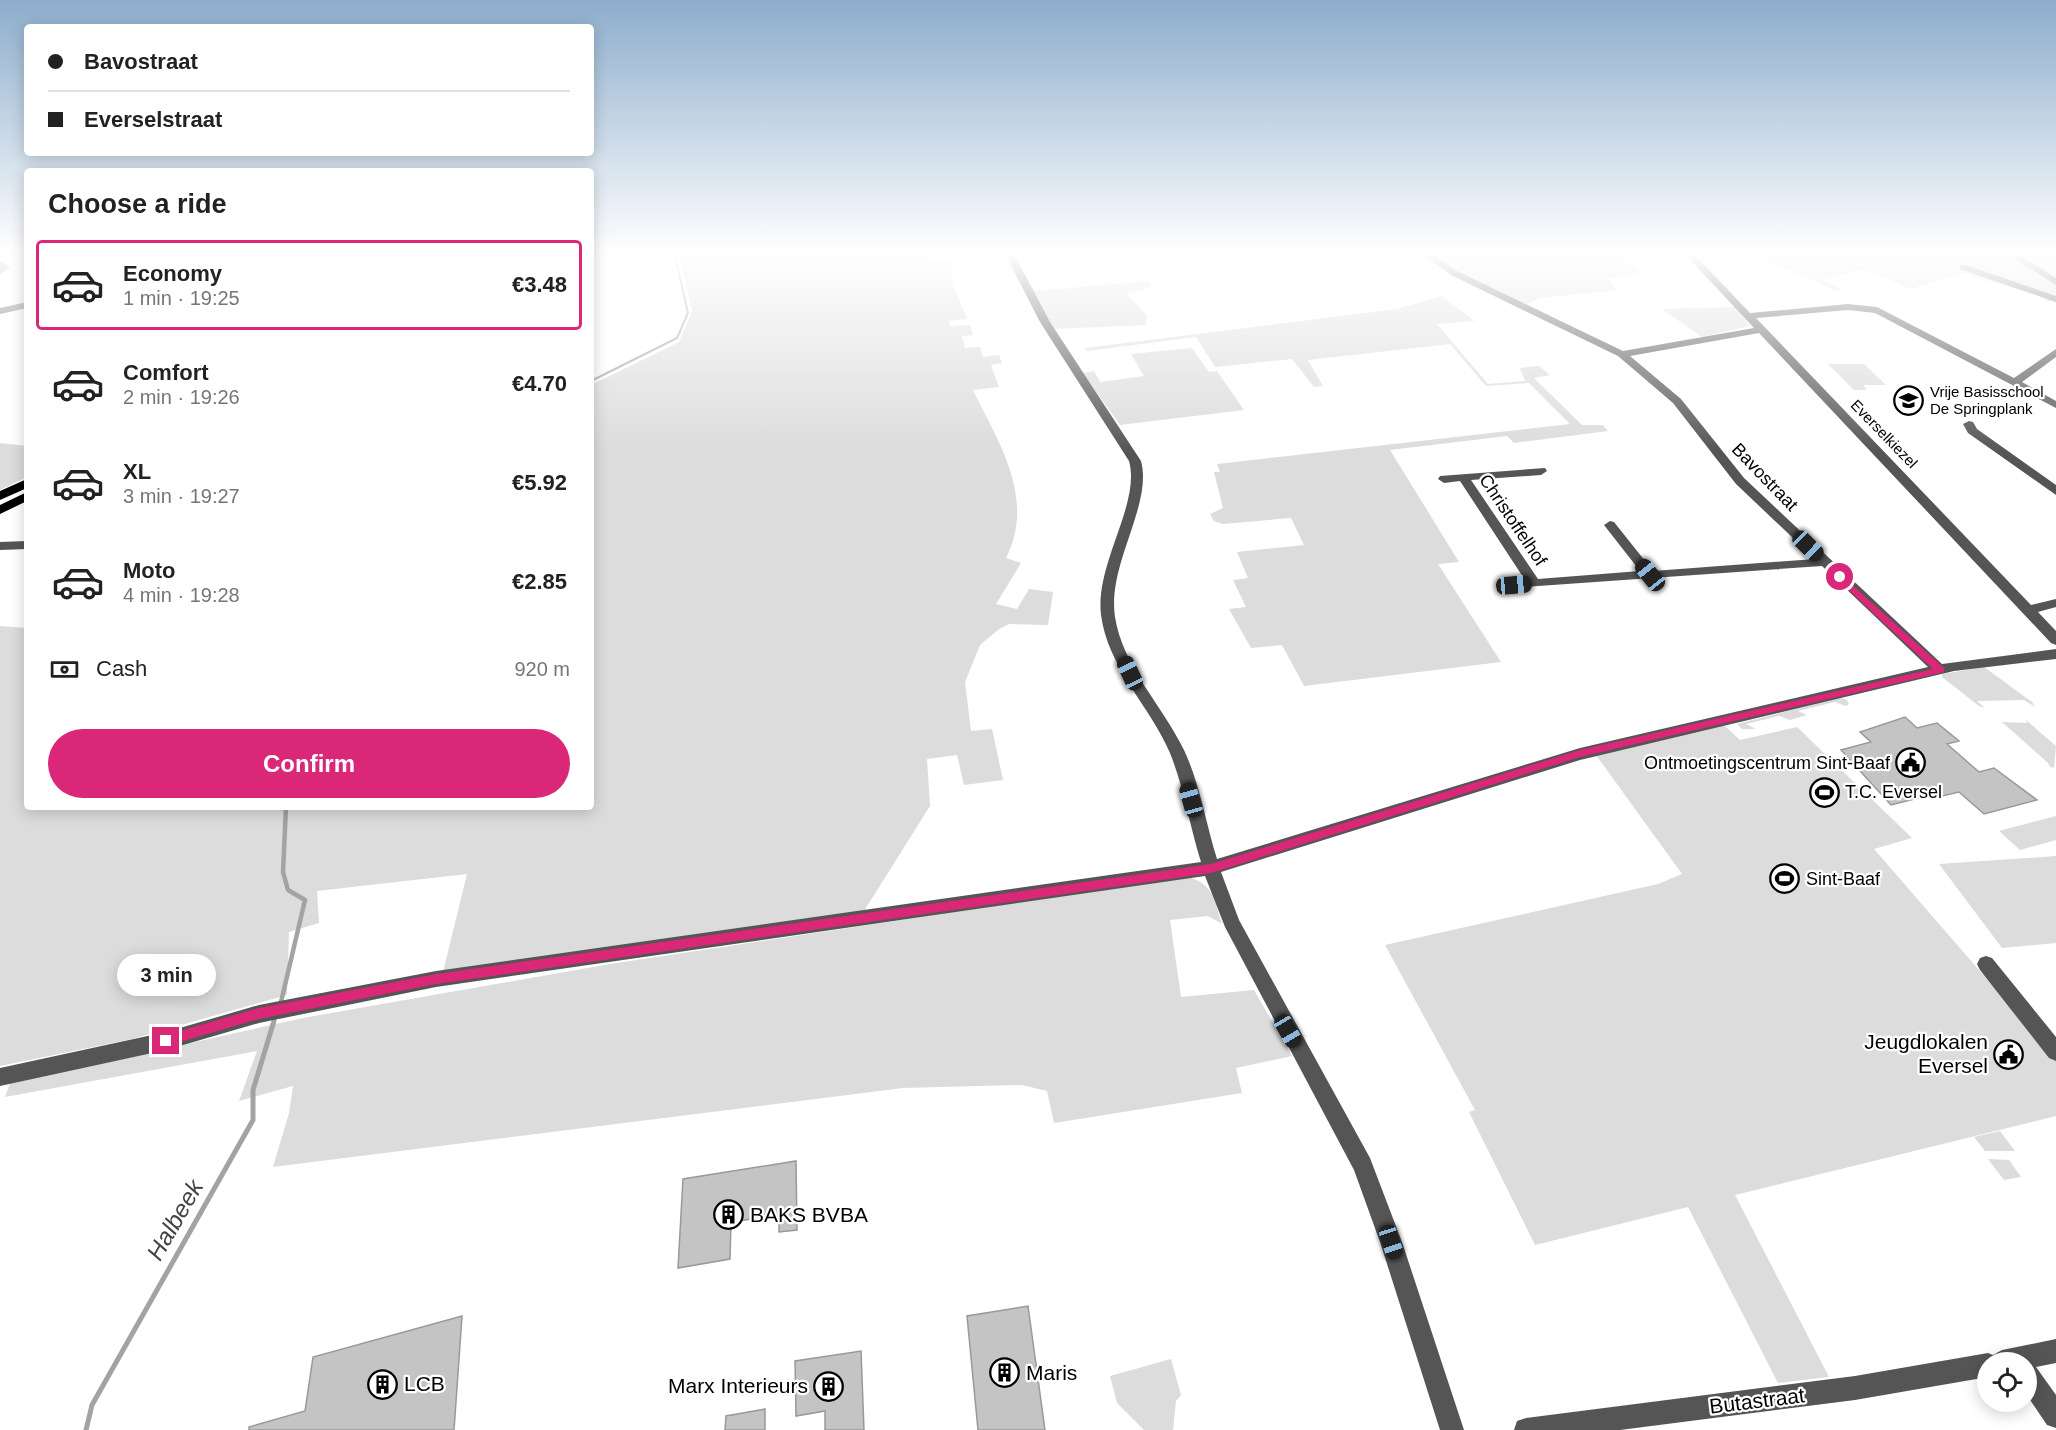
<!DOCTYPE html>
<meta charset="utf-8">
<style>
body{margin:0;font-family:Arial,sans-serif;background:#f6f6f6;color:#222;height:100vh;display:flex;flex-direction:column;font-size:22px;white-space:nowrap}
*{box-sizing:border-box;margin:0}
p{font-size:20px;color:#767676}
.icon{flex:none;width:33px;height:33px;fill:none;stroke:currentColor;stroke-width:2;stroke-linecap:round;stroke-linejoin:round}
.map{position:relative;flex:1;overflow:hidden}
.details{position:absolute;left:24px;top:168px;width:570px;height:642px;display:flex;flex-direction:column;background:#fff;border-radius:6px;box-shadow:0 3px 15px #0003}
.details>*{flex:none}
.banner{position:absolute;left:24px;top:24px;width:570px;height:132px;border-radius:6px;box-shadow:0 3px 15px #0003;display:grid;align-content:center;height:132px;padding:0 24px;background:#fff}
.fabs{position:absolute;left:1977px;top:1352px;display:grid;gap:12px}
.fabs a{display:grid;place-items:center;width:60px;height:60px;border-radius:50%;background:#fff;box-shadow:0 3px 15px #0003;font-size:30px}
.end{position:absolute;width:27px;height:27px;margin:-14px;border:8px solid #db2777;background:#fff;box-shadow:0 0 0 3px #fff}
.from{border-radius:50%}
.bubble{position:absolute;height:42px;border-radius:21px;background:#fff;box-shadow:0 3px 15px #0003;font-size:20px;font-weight:800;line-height:42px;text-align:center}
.car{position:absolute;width:18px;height:36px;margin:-18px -9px;border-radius:8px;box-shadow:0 0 4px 2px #0007;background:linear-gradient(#222 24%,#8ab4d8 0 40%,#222 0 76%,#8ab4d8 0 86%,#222 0)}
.banner b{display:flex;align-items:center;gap:21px;height:57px;font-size:22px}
.banner b+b{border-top:2px solid #e0e0e0}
.banner i{width:15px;height:15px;background:#222}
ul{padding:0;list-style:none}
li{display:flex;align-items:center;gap:18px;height:90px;margin:0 12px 9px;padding:0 12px;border:3px solid transparent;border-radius:6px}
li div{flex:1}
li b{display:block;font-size:22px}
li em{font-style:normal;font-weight:800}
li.current{border-color:#db2777}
li>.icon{width:54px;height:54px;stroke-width:1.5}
h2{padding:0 24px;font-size:27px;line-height:72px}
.pay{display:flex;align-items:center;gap:15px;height:66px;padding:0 24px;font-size:22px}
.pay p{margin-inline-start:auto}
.button{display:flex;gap:12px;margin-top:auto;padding:12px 24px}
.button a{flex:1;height:69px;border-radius:36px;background:#db2777;color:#fff;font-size:24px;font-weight:800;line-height:69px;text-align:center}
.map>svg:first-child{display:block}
.green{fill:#dcdcdc}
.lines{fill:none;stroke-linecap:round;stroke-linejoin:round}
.stream-far2{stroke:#a3a3a3;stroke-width:2}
.stream-far1{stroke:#a3a3a3;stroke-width:4.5}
.stream{stroke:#a3a3a3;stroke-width:5}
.building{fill:#c4c4c4;stroke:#999;stroke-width:1.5}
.minor{fill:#555;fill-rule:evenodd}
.major{fill:#000;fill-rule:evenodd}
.route{fill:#db2777}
.labels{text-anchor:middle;stroke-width:4.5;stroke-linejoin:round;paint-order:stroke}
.far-poi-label{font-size:15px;fill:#000;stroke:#fff;text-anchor:start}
.far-street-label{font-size:15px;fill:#000;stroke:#fff}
.street-label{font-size:18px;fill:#000;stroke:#fff}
.poi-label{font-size:18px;fill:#000;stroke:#fff;text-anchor:start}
.near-poi-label{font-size:21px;fill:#000;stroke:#fff;text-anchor:start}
.near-street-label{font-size:21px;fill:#000;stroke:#fff}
.near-water-label{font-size:24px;font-style:italic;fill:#444;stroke:#fff}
</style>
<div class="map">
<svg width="2056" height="1430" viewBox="0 0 2056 1430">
<rect width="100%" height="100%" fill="#fff"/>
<!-- green -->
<path class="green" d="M678 252H929L932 261H950L953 284 967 319 949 321 950 326 970 325 973 335 962 336 965 348 980 347 983 357 999 355 1002 363 991 365 999 387 973 390C999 443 1036 499 1006 558L1021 563 996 604 1017 609 1029 589 1053 592 1048 625 1009 624 999 629 980 645 965 682 971 731 992 729 1003 780 964 785 957 755 927 759 930 806 864 911 443 972 467 874 317 891 319 923 289 932 287 995 132 1039 0 1066V626L27 628V807H591V385L679 342 692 311Z
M1426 252H1620L1640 274 1607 278 1617 290 1540 298 1525 305 1456 273Z
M1749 252H2056V303L2043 300 2046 297 1960 273 1911 289 1865 269 1823 280 1842 289 1836 291Z
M1148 281 1153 287 1126 293 1147 315 1146 325 1054 329 1033 291Z
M1441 296 1475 321 1437 324 1488 384 1525 381 1520 368 1539 366 1550 375 1534 378 1582 425H1603L1608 431 1514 443 1507 436 1390 450 1459 562 1438 564 1501 662 1304 686 1282 645 1251 648 1229 609 1246 607 1233 580 1248 578 1237 552 1304 545 1291 518 1223 524 1214 521 1210 514 1223 508 1214 472H1220L1217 464 1570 424 1529 383 1486 386 1450 344 1308 360 1323 386 1314 387 1292 359 1215 367 1196 337 1087 351 1085 348 1397 309Z
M1735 307 1750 326 1702 337 1662 309Z
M1192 348 1209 372 1217 371 1244 410 1120 425 1083 373 1094 371 1100 382 1144 376 1131 354Z
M1828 364H1864L1886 385H1863L1867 390H1854Z
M0 443 27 446V477L0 490Z
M1984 667 2032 702 2035 707 2024 700 1977 701 1985 708 1979 706 1942 677V674Z
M1839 698 1846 699 1849 704 1846 706 1835 702 1798 711 1807 715 1790 720 1779 716 1746 724 1756 729H1742L1737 724Z
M2026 720 2056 746 2054 768 2050 767 2048 763 2002 722 2027 723Z
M1720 726H1725L1740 740 1797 727 1912 838 1874 849 1992 985 2000 984 2056 1060V1116L1735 1195 1829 1377 1778 1383 1688 1207 1535 1245 1469 1112 1475 1110 1385 945 1658 884 1682 874 1596 755Z
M2056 816V840L2020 850 1999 831Z
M2056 856V943L2002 948 1939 864Z
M1187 877C1214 883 1214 901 1222 924L1208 916 1170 920 1181 997 1254 990 1292 1056 1236 1068 1242 1093 1054 1123 1047 1091 1022 1085 903 1088 273 1167 289 1113 293 1086 239 1101 257 1051 5 1097 10 1083 303 1018 610 964Z
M2000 1131 2015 1151H1985L1974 1137Z
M1988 1159 2009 1160 2021 1177 2004 1180Z
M1171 1359 1181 1395 1176 1401 1173 1430H1144L1117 1403 1110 1376Z"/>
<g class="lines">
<!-- stream-far2 -->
<path class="stream-far2" d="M591 381 677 338 688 313 674 252"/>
<!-- stream-far1 -->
<path class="stream-far1" d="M281 1002 305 900 288 890 283 872 286 807"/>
<!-- stream -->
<path class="stream" d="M86 1430 92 1405 253 1120V1090L274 1021"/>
</g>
<!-- building -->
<path class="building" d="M1905 717 1917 728 1937 723 1959 741 1947 744 1979 772 1994 768 2037 800 1984 814 1959 792 1942 796 1938 793 1891 805 1841 750 1871 742 1860 732Z
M796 1161 797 1230 779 1232V1215L731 1222 730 1259 678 1268 683 1179Z
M1028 1306 1045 1430H978L967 1316Z
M462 1316 454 1430H249V1427L305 1411 313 1357Z
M861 1351 864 1430H825V1411L796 1416 795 1361Z
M765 1409V1430H725L726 1416Z"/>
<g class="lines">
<!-- minor -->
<path class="minor" d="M1004 252H1013L1050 322 1141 461C1153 505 1107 564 1115 617 1123 667 1162 705 1184 750 1200 784 1206 824 1217 859L1580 748 1928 667 1822 566 1509 588 1507 585 1509 582 1525 580 1460 481 1444 483 1438 479 1440 476 1545 468 1547 471 1541 475 1471 480 1538 579 1640 571 1604 525 1610 521 1614 522 1653 571 1815 559 1736 484 1673 403 1618 356 1451 275 1419 252H1429L1457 271 1623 351 1754 328 1683 252H1692L1750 313 1848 304 1877 307 2014 378 2056 349V357L2022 382 2056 401V408L1875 313 1848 310 1756 318 2031 605 2056 599V607L2038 612 2056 631V645L2051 643 1759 333 1630 356 1681 399 1744 478 1942 664 2056 649V659L1954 671 1580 760 1221 872 1239 920 1370 1158 1402 1242 1464 1430H1440L1380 1242 1354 1170 1225 927 1205 876 436 987 259 1023 166 1050 0 1086V1068L166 1032 259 1005 436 971 1201 862C1190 827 1184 788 1170 753 1150 706 1108 668 1101 615 1095 563 1141 504 1129 461L1040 322Z
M2004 252H2015L2056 278V285Z
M0 261 10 267 0 274Z
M1960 265H1966L2056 296V302L1960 269Z
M27 302V308L0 314V308Z
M1969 421 1973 422 1977 429 2056 485V495L1968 433 1963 424Z
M27 541V549L0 550V542Z
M1986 956 1992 958 2056 1037V1061L2049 1058 1980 970 1977 964 1980 958Z
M2056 1339V1363L2036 1367 2056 1395V1428L2047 1425 2026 1394V1362H1988V1377L1855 1400 1620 1430H1514L1517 1421 1526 1418 1855 1376 1988 1353 1993 1355 2002 1350Z"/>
<!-- major -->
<path class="major" d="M27 479V488L0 500V491Z
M27 492V501L0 514V505Z"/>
</g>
<!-- sky -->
<linearGradient id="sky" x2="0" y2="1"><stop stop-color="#8cadcc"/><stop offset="0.56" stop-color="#fff"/><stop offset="1" stop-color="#fff" stop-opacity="0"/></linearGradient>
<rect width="2056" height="452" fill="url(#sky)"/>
<!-- route -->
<path class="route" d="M1840 574 1944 668V672L1580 757 1211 873 436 984 259 1019 166 1046 160 1041 166 1035 259 1008 436 974 1211 864 1580 750 1933 669 1837 579V575Z"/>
<!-- icons -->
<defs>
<symbol id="school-ring" viewBox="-11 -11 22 22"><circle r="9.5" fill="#fff" stroke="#000" stroke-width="1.5"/><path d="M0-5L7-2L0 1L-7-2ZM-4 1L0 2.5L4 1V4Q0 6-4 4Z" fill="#000"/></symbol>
<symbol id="civic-ring" viewBox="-11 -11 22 22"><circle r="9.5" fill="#fff" stroke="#000" stroke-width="1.5"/><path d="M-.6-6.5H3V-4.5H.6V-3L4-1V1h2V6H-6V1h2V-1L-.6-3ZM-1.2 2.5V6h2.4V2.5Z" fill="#000"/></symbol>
<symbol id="stadium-ring" viewBox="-11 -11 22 22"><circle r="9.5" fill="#fff" stroke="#000" stroke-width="1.5"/><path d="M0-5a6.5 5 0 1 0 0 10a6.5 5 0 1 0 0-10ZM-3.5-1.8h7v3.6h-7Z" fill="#000"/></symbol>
<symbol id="building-ring" viewBox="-11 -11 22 22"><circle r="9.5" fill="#fff" stroke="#000" stroke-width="1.5"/><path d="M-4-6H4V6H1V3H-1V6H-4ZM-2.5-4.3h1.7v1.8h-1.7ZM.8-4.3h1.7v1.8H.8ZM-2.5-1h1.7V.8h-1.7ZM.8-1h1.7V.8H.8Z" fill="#000"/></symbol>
</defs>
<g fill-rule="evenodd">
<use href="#school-ring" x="1892" y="384" width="33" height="33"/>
<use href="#civic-ring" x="1894" y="746" width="33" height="33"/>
<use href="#stadium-ring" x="1808" y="776" width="33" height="33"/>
<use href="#stadium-ring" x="1768" y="862" width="33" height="33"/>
<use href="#civic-ring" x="1992" y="1038" width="33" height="33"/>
<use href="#building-ring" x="712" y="1198" width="33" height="33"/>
<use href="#building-ring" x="988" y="1356" width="33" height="33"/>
<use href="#building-ring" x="366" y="1368" width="33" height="33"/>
<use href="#building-ring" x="812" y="1370" width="33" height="33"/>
</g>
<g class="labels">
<!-- far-poi labels -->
<g class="far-poi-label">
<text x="1930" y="397">Vrije Basisschool<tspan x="1930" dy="17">De Springplank</tspan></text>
</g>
<!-- far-street labels -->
<g class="far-street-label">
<text transform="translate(1884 434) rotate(46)" y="5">Everselkiezel</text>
</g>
<!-- street labels -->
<g class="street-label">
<text transform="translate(1765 477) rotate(46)" y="6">Bavostraat</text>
<text transform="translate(1513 520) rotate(56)" y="6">Christoffelhof</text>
</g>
<!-- poi labels -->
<g class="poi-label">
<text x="1890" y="769" text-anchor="end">Ontmoetingscentrum Sint-Baaf</text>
<text x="1845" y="798">T.C. Eversel</text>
<text x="1806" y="885">Sint-Baaf</text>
</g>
<!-- near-poi labels -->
<g class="near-poi-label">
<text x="1988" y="1049" text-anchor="end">Jeugdlokalen<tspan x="1988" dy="24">Eversel</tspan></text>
<text x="750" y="1222">BAKS BVBA</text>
<text x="1026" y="1380">Maris</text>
<text x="404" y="1391">LCB</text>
<text x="808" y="1393" text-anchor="end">Marx Interieurs</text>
</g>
<!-- near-street labels -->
<g class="near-street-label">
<text transform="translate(1757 1401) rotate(-7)" y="7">Butastraat</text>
</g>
<!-- near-water labels -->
<g class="near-water-label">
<text transform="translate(175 1220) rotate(-60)" y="8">Halbeek</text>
</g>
</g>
</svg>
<div class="fabs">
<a><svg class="icon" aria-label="locate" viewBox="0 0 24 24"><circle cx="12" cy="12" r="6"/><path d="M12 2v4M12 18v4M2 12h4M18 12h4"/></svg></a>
</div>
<i class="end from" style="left:1840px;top:577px"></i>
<i class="end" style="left:166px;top:1041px"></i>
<div class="bubble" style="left:117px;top:954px;width:99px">3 min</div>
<i class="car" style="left:1808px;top:546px;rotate:134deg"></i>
<i class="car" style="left:1650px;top:575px;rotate:321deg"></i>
<i class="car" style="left:1514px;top:585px;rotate:85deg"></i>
<i class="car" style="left:1130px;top:673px;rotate:335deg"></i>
<i class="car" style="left:1191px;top:800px;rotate:344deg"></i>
<i class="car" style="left:1288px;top:1031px;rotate:150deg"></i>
<i class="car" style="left:1391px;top:1242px;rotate:162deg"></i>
<div class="banner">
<b><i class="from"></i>Bavostraat</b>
<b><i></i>Everselstraat</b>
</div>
<section class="details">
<h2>Choose a ride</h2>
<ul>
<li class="current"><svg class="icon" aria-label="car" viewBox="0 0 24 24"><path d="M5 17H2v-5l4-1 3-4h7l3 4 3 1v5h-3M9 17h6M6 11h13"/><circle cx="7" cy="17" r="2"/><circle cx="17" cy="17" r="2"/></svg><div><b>Economy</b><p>1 min · 19:25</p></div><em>€3.48</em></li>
<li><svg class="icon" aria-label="car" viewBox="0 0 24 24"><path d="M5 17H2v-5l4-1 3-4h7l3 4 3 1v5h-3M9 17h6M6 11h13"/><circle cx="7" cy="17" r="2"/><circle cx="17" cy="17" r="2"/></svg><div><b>Comfort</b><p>2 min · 19:26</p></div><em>€4.70</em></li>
<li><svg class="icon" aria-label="car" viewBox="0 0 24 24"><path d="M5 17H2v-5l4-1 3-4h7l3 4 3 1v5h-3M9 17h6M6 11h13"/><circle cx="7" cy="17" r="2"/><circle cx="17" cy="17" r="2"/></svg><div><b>XL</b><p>3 min · 19:27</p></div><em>€5.92</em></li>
<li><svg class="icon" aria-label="car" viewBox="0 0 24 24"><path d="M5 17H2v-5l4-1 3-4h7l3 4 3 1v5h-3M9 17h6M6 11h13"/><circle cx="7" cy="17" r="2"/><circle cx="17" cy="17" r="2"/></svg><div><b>Moto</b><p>4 min · 19:28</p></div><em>€2.85</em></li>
</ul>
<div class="pay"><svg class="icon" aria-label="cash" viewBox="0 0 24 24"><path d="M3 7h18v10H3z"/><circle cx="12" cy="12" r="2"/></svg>Cash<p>920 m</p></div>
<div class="button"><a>Confirm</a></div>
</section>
</div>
